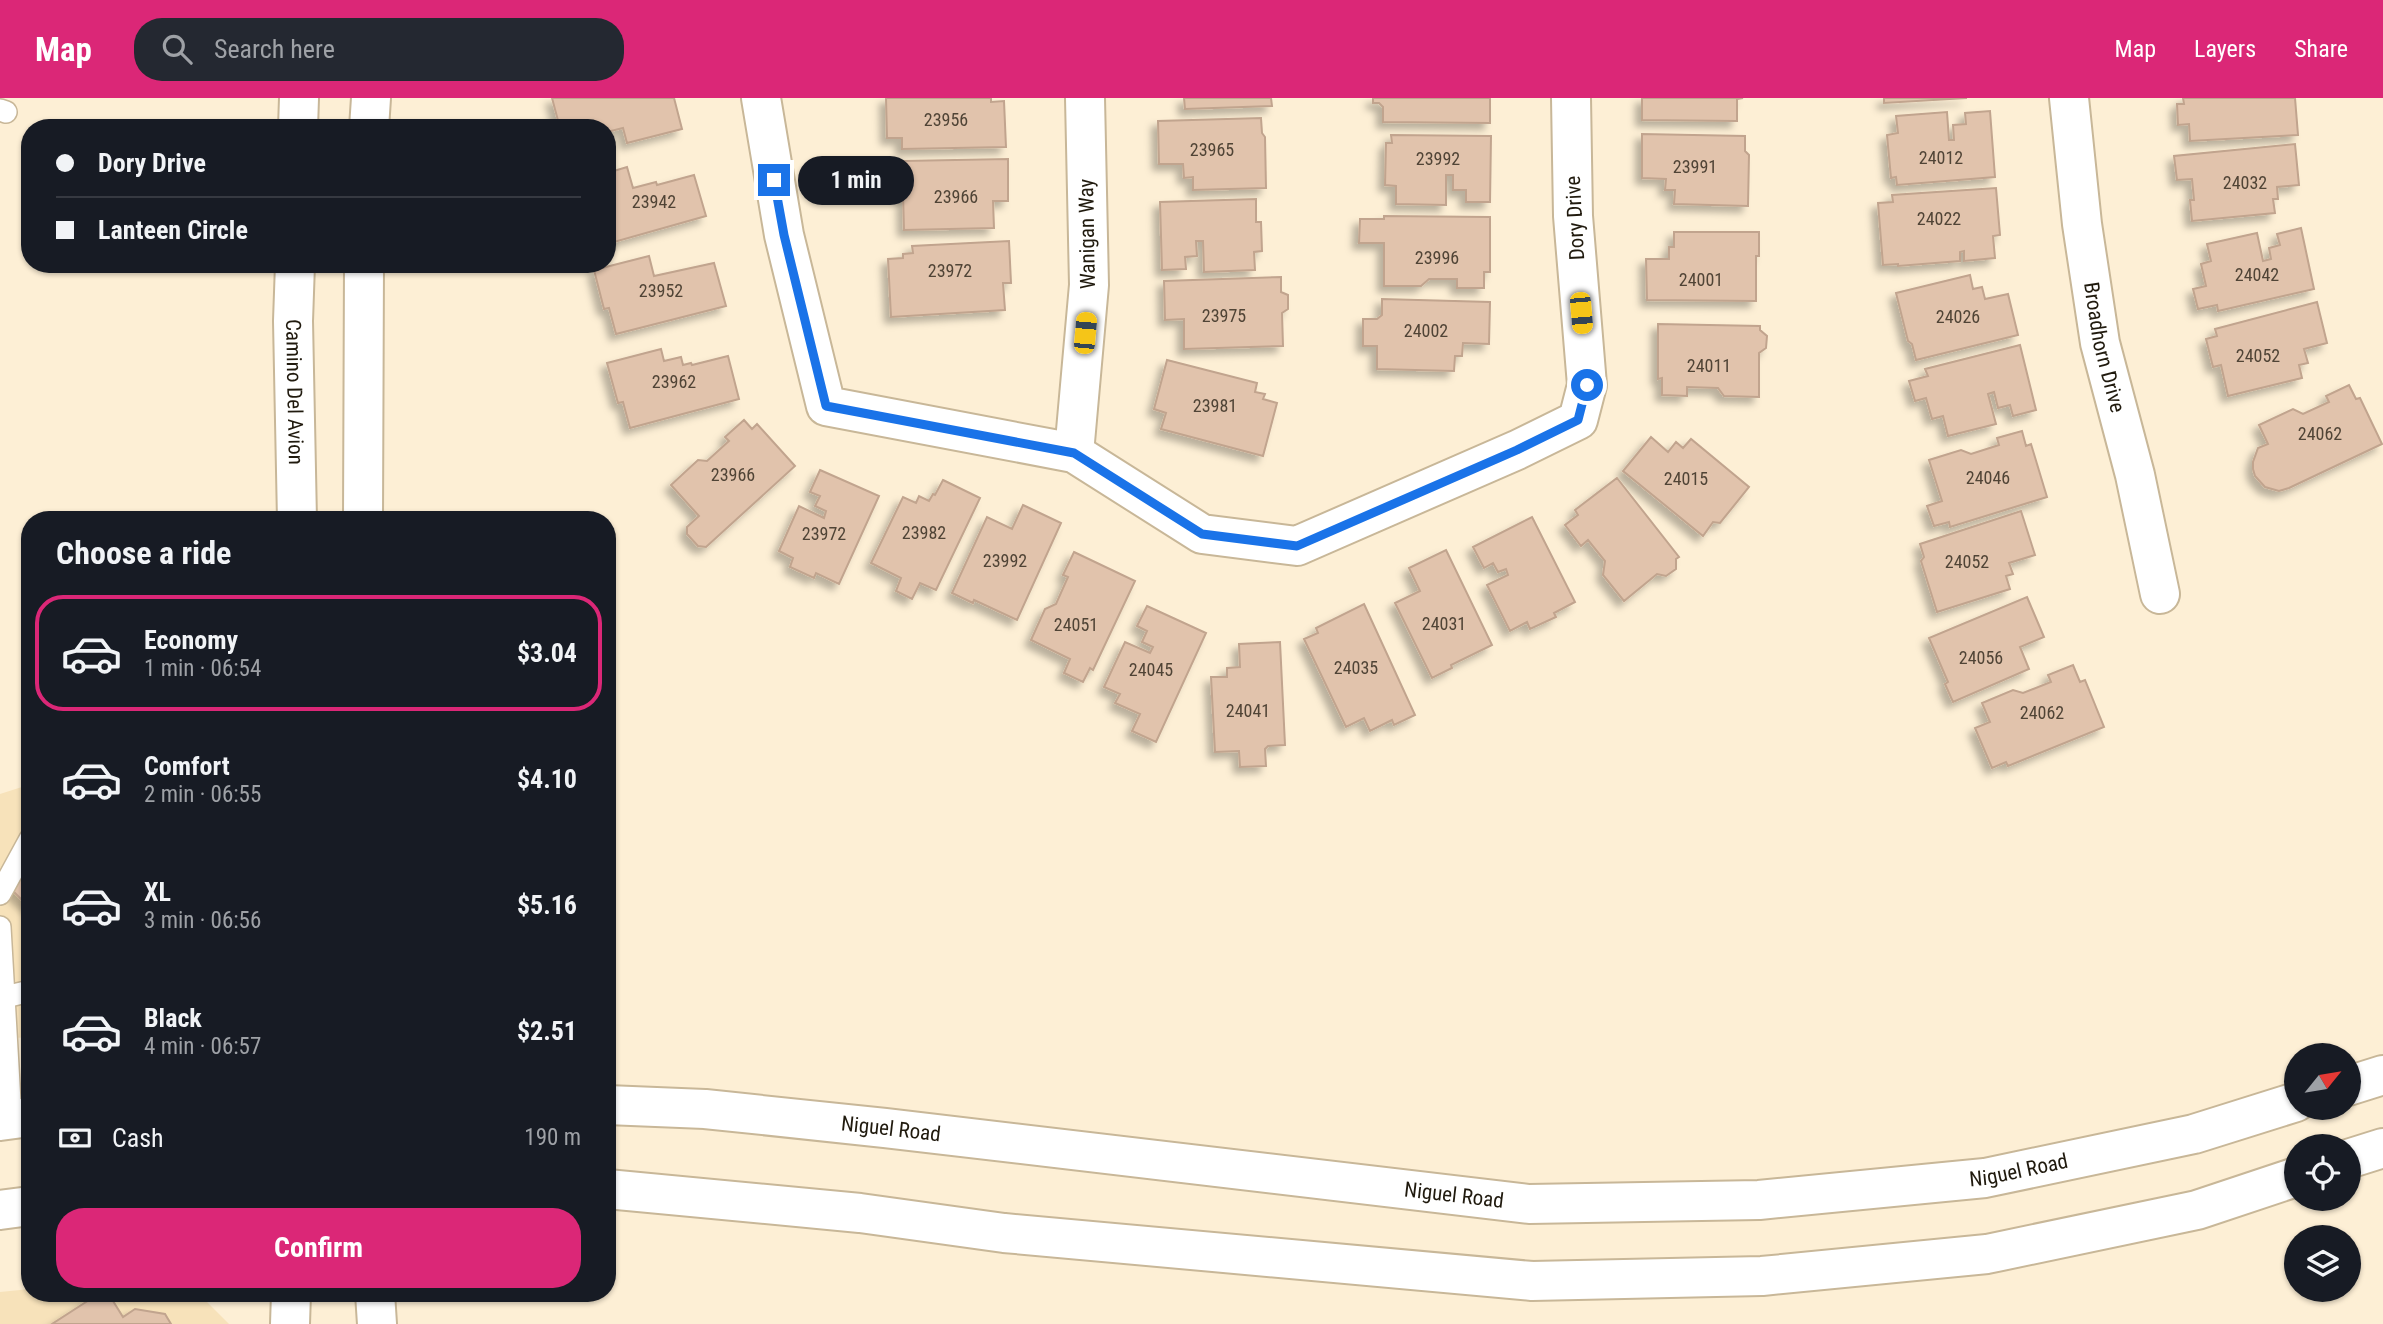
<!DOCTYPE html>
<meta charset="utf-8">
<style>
body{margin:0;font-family:"Roboto Condensed",sans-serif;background:#242831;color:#f1f3f6;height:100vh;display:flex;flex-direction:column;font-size:26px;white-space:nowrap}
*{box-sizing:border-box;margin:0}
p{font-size:23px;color:#9ea1a6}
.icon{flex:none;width:38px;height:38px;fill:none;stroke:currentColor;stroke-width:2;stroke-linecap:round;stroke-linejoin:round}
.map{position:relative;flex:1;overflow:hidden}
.side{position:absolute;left:21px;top:413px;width:595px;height:791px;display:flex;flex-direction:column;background:#171b24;border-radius:28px;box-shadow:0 2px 5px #0004}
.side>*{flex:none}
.top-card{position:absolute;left:21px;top:21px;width:595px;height:154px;border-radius:28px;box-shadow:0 2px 5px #0004;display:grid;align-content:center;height:154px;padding:0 35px;background:#171b24}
.needle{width:46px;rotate:60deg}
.controls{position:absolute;left:2284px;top:945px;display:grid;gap:14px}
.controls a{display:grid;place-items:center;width:77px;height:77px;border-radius:50%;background:#171b24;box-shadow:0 2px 5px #0004;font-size:35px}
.end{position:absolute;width:32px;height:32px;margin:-16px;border:9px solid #1a73e8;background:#fff;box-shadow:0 0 0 4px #fff}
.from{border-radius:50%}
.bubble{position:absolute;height:49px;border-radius:24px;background:#171b24;box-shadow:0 2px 5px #0004;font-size:23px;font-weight:700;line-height:49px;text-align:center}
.car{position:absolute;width:21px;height:42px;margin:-21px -10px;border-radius:9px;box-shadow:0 0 5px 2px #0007;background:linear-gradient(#f5c518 24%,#345 0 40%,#f5c518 0 76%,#345 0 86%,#f5c518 0)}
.top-card b{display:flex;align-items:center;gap:24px;height:66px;font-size:26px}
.top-card b+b{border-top:2px solid #363941}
.top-card i{width:18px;height:18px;background:#f1f3f6}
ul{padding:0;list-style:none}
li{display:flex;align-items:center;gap:21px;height:116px;margin:0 14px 10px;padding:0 21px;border:4px solid transparent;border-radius:28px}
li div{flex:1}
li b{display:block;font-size:26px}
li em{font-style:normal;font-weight:700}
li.on{border-color:#db2777}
li>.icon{width:63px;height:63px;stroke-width:1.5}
h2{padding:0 35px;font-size:32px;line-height:84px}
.pay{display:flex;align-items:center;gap:18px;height:77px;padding:0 35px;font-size:26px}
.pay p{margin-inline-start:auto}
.button{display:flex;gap:14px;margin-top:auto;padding:14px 35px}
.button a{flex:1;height:80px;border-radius:28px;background:#db2777;color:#fff;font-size:28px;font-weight:700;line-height:80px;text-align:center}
header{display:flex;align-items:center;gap:42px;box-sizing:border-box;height:98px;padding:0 35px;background:#db2777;color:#fff}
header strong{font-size:33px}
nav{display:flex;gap:38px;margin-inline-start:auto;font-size:24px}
.search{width:490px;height:63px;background:#242831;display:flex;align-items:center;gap:18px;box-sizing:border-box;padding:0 24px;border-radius:28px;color:#9ea1a6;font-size:26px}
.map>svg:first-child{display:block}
.built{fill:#f7e2ba}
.building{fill:#e1c3ac;stroke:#c1a48e;stroke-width:2;filter:url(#shadow)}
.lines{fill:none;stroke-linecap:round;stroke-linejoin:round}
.service-casing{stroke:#c8b798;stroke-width:24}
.minor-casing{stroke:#c8b798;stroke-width:42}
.secondary-casing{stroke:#c8b798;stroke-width:42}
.service{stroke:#fff;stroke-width:21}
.minor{stroke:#fff;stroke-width:38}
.secondary{stroke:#fff;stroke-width:38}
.route{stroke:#1a73e8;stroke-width:9}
.labels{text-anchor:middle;stroke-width:6;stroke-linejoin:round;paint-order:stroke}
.number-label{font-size:18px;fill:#504436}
.street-label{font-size:21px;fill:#201a0e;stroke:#fff}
</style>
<header>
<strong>Map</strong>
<div class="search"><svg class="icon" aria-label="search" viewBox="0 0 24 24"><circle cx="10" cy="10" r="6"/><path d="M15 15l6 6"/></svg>Search here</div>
<nav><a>Map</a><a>Layers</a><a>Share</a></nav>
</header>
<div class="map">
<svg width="2383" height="1226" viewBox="0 0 2383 1226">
<defs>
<filter id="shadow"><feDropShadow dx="-6" dy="6" stdDeviation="3.5" flood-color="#0004"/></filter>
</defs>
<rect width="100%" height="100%" fill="#fdefd5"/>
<!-- built -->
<path class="built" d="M25 688H30V939L0 941V696Z
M30 1191V1195H198L229 1226H0V1194Z"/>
<!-- building -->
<path class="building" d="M552 0H674L682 31 627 45 623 30 607 34V30H560Z
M886 0H991V4L1004 3 1006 49 902 51V40H887Z
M1184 0H1271L1272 8 1185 11Z
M1373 0H1490V25L1383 24V9L1379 5H1373Z
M1642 0H1743L1737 1V23L1642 22Z
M1884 0H1967L1884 5Z
M2183 0H2295L2298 37 2190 43 2189 26 2178 27 2177 6H2184Z
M1990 13 1995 79 1897 87 1896 79 1891 80 1887 37 1898 35 1896 18 1947 14 1949 42H1954L1953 27 1966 26 1965 15Z
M1261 20 1262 35 1265 39 1266 90 1193 92V79L1184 80 1183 66H1159L1158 23Z
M1642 36 1745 38V53L1749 57 1748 108 1674 106 1675 92H1665L1666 81 1642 80Z
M1391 37 1491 38 1490 104H1466V92H1453V77H1446V107L1396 106V88L1385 87 1386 45H1392Z
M2295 46 2299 87 2277 89 2278 101H2273L2275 115 2192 123 2190 102H2194L2192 81 2177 82 2174 58Z
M1008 61V103H993L994 130 904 132 903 96 900 90 902 63Z
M627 69 633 90 656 84 657 87 694 77 706 118 607 146V75Z
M1996 90 2000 137 1993 138 1995 160 1964 163V153L1960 154V163L1898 168V166L1883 167 1878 105 1893 104 1892 97Z
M1256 101V124H1261L1262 153 1254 154 1255 172 1204 174 1203 143H1196L1197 158 1185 159 1186 171 1162 172 1160 104Z
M1384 118 1490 119V174H1484V190H1457V181H1429L1421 188H1384V145H1359L1360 121H1384Z
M2301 130 2314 191 2218 213 2217 207 2198 211 2193 191 2206 188 2201 166 2211 163 2207 146 2257 135 2263 163 2271 161 2269 150 2280 147 2277 136Z
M1674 134H1759V158H1756V203L1647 202 1646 161H1669V149H1674Z
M1009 143 1011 185H1003L1005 212 891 219 888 161 903 160V156L913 155 912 148Z
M649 158 654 178 714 165 726 208 616 236 609 210 604 211 594 172Z
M1970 177 1973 191 1982 189 1985 201 2008 196 2018 237 1916 262 1912 246 1908 243 1896 195Z
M1281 179V194L1288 197V211L1282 215 1283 248 1184 251V221L1165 222 1164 183Z
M1382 201 1490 204 1489 246 1463 245 1462 258H1455L1454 273 1377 271V248H1363V221H1377L1382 217Z
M2317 204 2327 245 2304 251 2308 265 2299 267 2302 280 2228 298 2221 267 2213 269 2206 241 2217 238 2215 231Z
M1658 226 1760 228V232L1767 238 1766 250 1759 255V299L1724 298 1718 290 1687 289V298L1662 297V280L1658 281Z
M2020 247 2036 312 2013 318 2010 307 1998 310 1994 294 1988 296 1996 326 1948 338 1943 318 1932 321 1926 300 1915 303 1909 283 1928 278 1925 271Z
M661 251 664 263 681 259 683 267 691 265 692 267 728 258 739 301 630 330 623 304 618 305 607 265Z
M1167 262 1257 285 1255 294 1265 296 1263 301 1277 305 1263 358 1161 331 1166 315 1154 311Z
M2349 287 2356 301 2360 300 2382 346 2289 390 2279 393 2265 389 2255 378 2253 371V364L2258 350 2268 346 2259 327 2293 311 2303 316 2329 304 2326 298Z
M744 322 752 331 757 326 795 368 706 449 698 448 687 436V429L699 418 671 387 698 362 707 363 729 343 725 339Z
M2022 333 2026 348 2031 346 2047 399 1950 429 1949 424 1934 428 1927 408 1942 403 1929 362 1961 352 1971 356 1999 347 1997 340Z
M1651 339 1668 354 1676 344 1683 350 1691 341 1749 389 1720 425 1713 424 1703 438 1623 373Z
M820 372 879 398 839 486 816 475 814 480 790 469 793 460 779 453 799 408 824 420 826 413 815 408 820 398 810 394Z
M1617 380 1679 459 1676 461V471L1666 478 1657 476 1624 503 1603 477 1605 463 1588 442 1581 448 1565 427 1578 417 1575 412Z
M943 382 980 400 936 492 920 485 912 501 896 493 901 480 871 465 903 399 916 405 919 398 929 403 933 396 935 397Z
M1023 407 1061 425 1017 522 974 502 973 505 952 495 987 419 1012 431Z
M2021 413 2035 457 2009 465 2013 476 2006 478 2010 491 1937 514 1921 463 1924 459 1920 446Z
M1532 419 1575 504 1554 515 1556 519 1530 531 1527 524 1510 533 1487 487 1508 477 1506 471 1498 474 1493 465 1484 470 1473 449Z
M1446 452 1492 547 1451 567 1452 570 1432 580 1395 505 1420 493 1409 470Z
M1074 454 1135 483 1093 572 1090 570 1083 584 1064 575 1070 561 1031 542 1045 511 1056 506 1068 479 1063 477Z
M2027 499 2044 539 2020 549 2029 571 1953 604 1945 586 1948 584 1929 540Z
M1364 506 1415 617 1394 627 1392 622 1370 633 1364 620 1346 629 1304 541 1318 535 1316 530Z
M1147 508 1206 535 1156 644 1132 633 1140 616 1115 605 1120 596 1104 589 1125 544 1150 555 1153 549 1142 544 1147 533 1137 528Z
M1280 544 1285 647 1268 648 1265 651 1266 668 1240 669 1239 653 1215 654 1211 579H1227V570L1240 569 1239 546Z
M2073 567 2080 584 2085 582 2104 629 2008 668 2006 664 1992 670 1975 630 1990 624 1982 605 2013 592 2023 595 2051 584 2048 577Z
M30 767V810L8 788Z
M100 1195H108L123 1219 135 1211 165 1216 171 1226H52Z"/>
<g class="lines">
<defs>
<path id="service" d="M0 12 6 14
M0 796 30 741
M0 829 11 1021
M5 899 30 893"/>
<g id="minor">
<path d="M761 0 784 137 826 308 1074 355 1202 436 1297 448 1517 352 1578 322 1587 287 1573 118 1571 0"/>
<path id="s1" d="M2069 0 2082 126 2100 245 2135 377 2160 496"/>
<path d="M1074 355 1089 187 1085 0"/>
</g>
<g id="secondary">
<path d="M298 30 299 0"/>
<path d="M369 30 371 0"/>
<path id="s2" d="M295 166 293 223 297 422"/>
<path d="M363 422 364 166"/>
<path d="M2348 988 2383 977"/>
<path id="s3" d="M607 1007 705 1011 885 1030 1529 1106 1759 1102 1985 1080 2194 1036 2296 1004"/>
<path d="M0 1023 30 1019"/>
<path d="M2348 1061 2383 1050"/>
<path d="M607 1091 860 1115 1004 1135 1532 1183 1762 1178 1987 1156 2197 1112 2296 1079"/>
<path d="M0 1112 30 1108"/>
<path d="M375 1195 377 1226"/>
<path d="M290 1226 291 1195"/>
</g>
</defs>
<!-- service casing -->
<use href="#service" class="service-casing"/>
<!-- minor casing -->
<use href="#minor" class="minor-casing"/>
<!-- secondary casing -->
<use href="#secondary" class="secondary-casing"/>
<!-- service -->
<use href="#service" class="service"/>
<!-- minor -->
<use href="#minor" class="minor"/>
<!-- secondary -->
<use href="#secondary" class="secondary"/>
</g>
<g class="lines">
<!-- route -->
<path class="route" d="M774 82 784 137 826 308 1074 355 1202 436 1297 448 1517 352 1578 322 1587 287"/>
</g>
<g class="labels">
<!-- number labels -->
<g class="number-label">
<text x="946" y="28">23956</text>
<text x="1212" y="58">23965</text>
<text x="1941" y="66">24012</text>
<text x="1438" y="67">23992</text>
<text x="1695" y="75">23991</text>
<text x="2245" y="91">24032</text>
<text x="956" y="105">23966</text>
<text x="654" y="110">23942</text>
<text x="1939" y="127">24022</text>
<text x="1437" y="166">23996</text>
<text x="950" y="179">23972</text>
<text x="2257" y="183">24042</text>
<text x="1701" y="188">24001</text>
<text x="661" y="199">23952</text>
<text x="1224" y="224">23975</text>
<text x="1958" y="225">24026</text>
<text x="1426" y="239">24002</text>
<text x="2258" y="264">24052</text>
<text x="1709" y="274">24011</text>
<text x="674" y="290">23962</text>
<text x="1215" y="314">23981</text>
<text x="2320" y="342">24062</text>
<text x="733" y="383">23966</text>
<text x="1988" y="386">24046</text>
<text x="1686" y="387">24015</text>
<text x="924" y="441">23982</text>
<text x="824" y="442">23972</text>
<text x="1005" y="469">23992</text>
<text x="1967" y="470">24052</text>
<text x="1444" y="532">24031</text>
<text x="1076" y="533">24051</text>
<text x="1981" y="566">24056</text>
<text x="1356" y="576">24035</text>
<text x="1151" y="578">24045</text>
<text x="1248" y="619">24041</text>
<text x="2042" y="621">24062</text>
</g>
<!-- street labels -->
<g class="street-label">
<text transform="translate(1575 120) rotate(-93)" y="7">Dory Drive</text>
<text transform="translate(1087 136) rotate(-91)" y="7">Wanigan Way</text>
<text dy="7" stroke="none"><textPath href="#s1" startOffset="252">Broadhorn Drive</textPath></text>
<text dy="7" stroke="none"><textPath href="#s2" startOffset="128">Camino Del Avion</textPath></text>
<text dy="7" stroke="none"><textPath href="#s3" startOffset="285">Niguel Road</textPath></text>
<text dy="7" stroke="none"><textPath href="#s3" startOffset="1419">Niguel Road</textPath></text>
<text dy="7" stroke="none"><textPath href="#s3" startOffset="852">Niguel Road</textPath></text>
</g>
</g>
</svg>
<div class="controls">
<a><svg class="needle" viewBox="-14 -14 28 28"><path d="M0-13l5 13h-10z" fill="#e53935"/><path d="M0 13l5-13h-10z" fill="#9ea1a6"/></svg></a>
<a><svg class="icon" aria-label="locate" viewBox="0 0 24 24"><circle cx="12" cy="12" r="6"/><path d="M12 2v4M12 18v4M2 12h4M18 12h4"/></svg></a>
<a><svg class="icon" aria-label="layers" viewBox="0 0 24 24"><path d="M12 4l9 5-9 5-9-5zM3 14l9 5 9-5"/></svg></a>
</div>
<i class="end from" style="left:1587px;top:287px"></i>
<i class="end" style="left:774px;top:82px"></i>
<div class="bubble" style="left:798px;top:58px;width:116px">1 min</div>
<i class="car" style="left:1581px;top:215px;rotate:175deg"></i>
<i class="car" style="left:1085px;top:235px;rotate:5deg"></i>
<div class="top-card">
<b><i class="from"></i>Dory Drive</b>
<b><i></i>Lanteen Circle</b>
</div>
<section class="side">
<h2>Choose a ride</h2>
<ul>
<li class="on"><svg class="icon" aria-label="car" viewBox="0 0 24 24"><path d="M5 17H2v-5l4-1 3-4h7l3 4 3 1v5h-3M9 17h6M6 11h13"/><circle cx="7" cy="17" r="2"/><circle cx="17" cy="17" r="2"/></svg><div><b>Economy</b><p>1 min · 06:54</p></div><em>$3.04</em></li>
<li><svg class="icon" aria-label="car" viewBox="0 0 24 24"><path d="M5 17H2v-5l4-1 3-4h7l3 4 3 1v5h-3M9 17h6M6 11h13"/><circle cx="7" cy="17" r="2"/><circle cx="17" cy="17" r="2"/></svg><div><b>Comfort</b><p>2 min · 06:55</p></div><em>$4.10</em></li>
<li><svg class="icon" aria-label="car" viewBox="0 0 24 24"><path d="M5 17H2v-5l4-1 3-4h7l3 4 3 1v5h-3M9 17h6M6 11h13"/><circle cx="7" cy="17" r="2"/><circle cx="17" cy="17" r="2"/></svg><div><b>XL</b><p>3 min · 06:56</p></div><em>$5.16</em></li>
<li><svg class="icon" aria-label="car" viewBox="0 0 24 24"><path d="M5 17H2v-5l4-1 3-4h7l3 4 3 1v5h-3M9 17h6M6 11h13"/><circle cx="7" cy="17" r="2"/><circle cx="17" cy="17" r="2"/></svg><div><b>Black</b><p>4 min · 06:57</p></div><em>$2.51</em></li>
</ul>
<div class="pay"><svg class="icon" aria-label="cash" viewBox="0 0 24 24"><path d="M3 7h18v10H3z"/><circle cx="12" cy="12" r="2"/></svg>Cash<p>190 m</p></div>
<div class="button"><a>Confirm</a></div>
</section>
</div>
